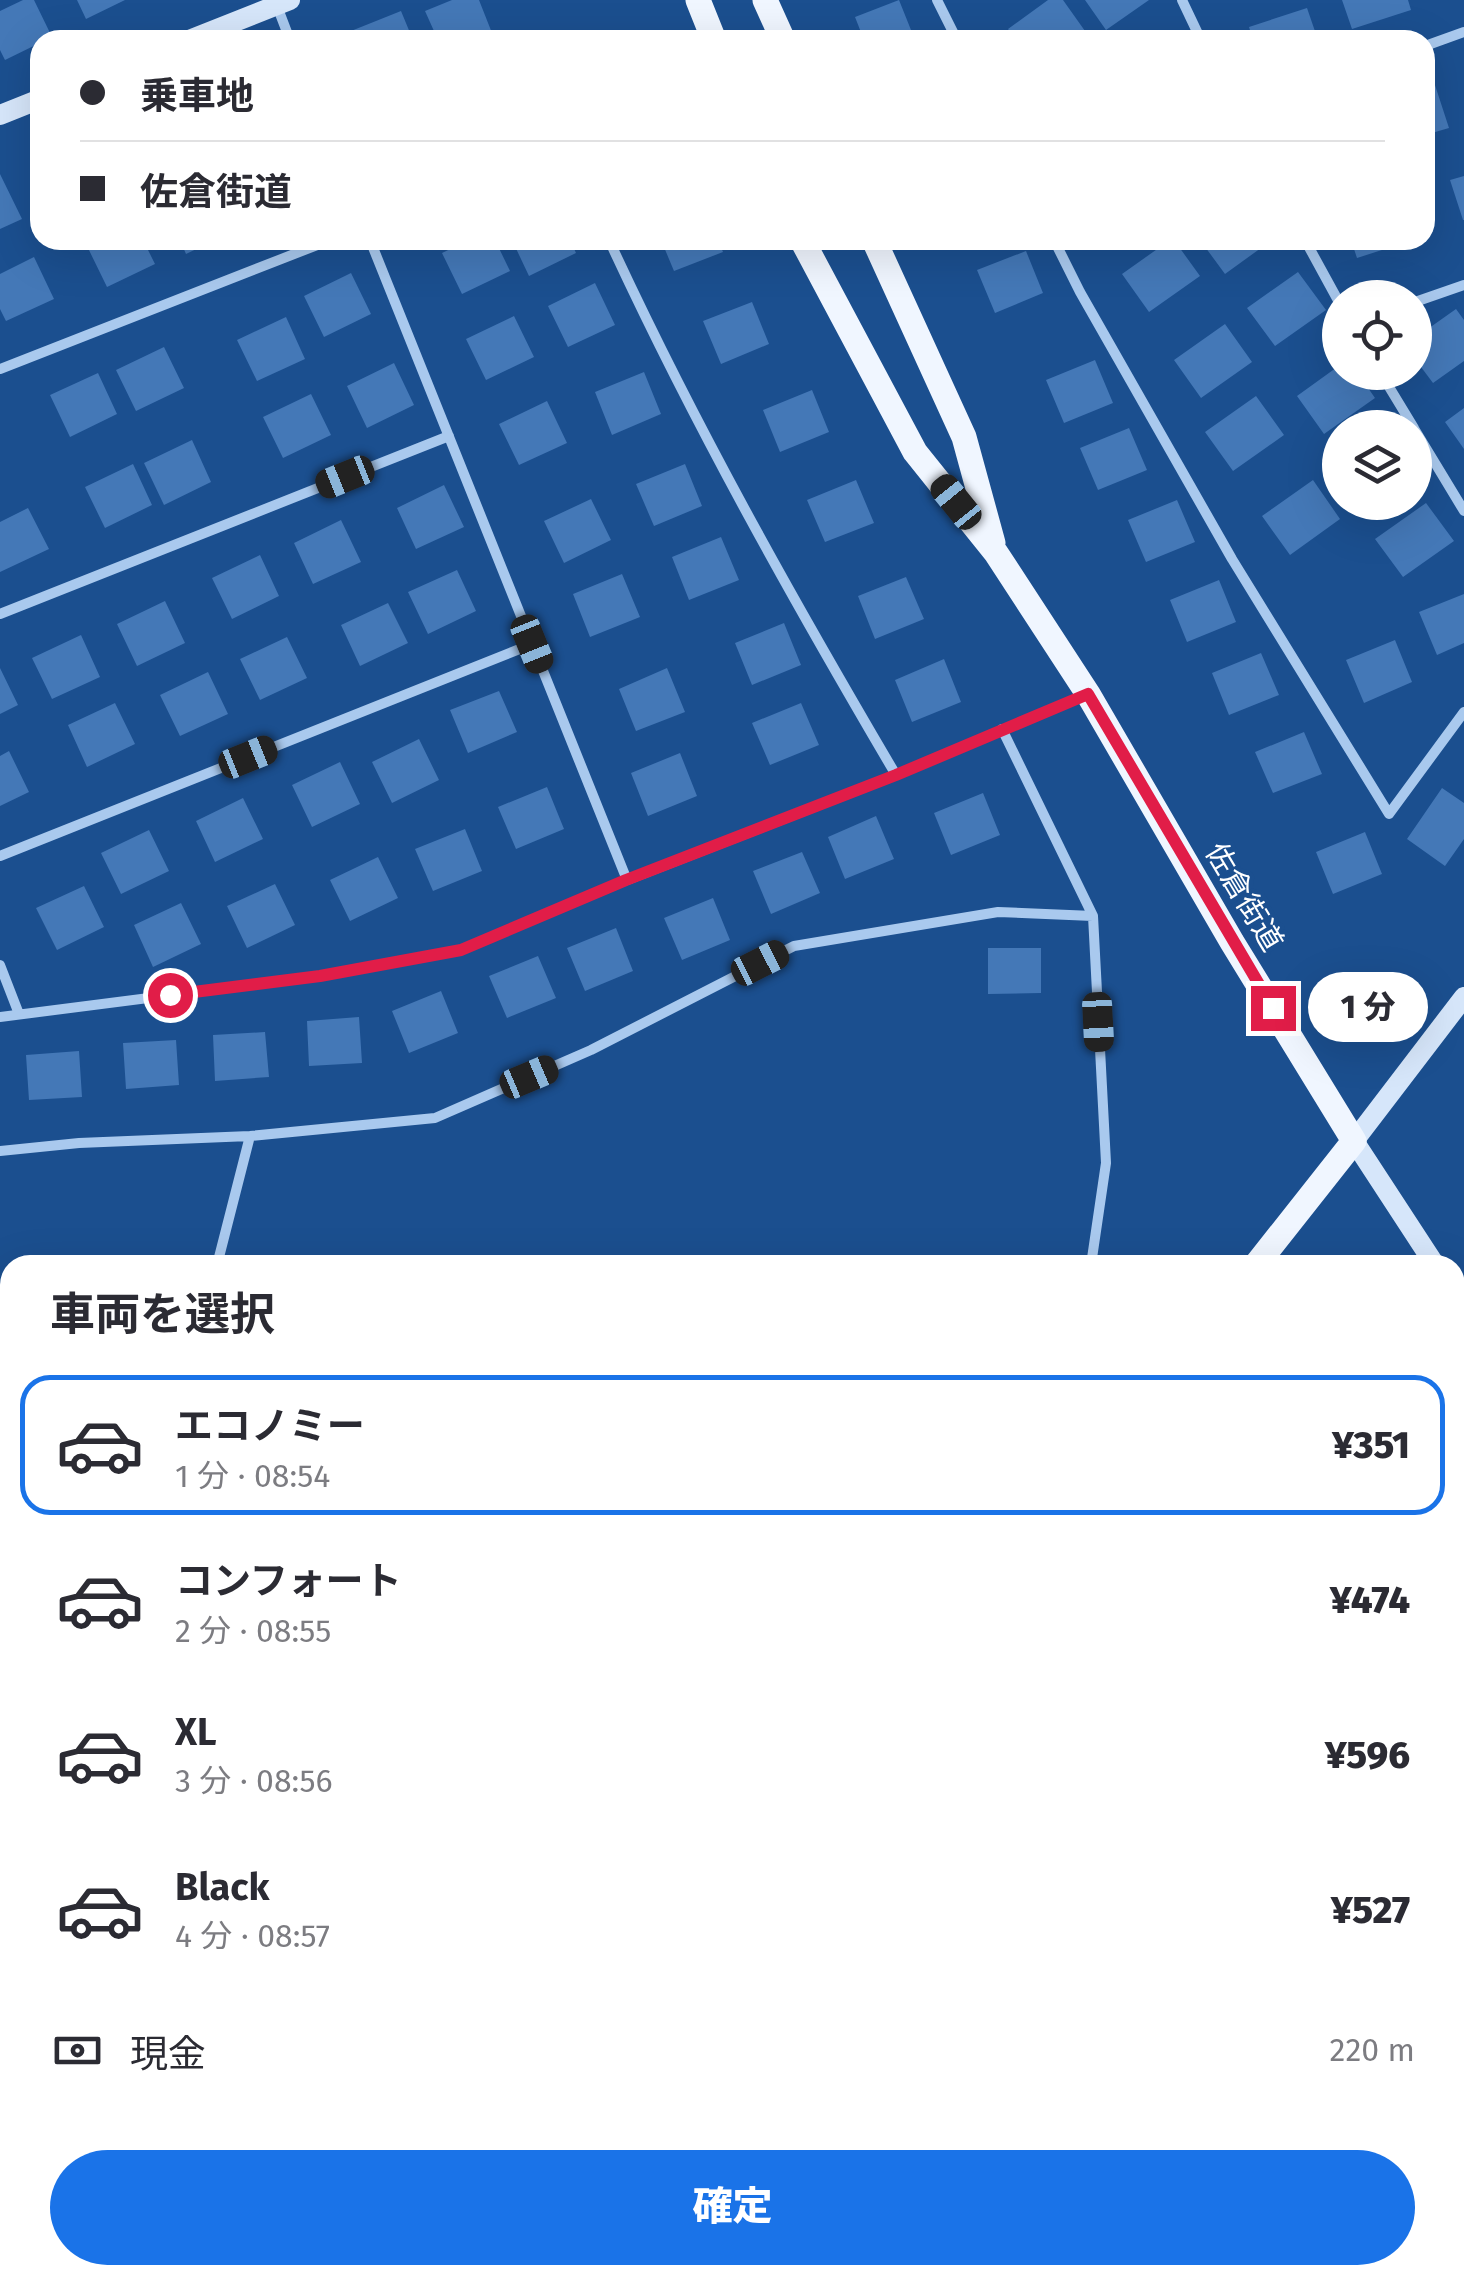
<!DOCTYPE html>
<html lang="ja">
<meta charset="utf-8">
<style>
body{margin:0;font-family:"Fira Sans","Noto Sans JP",sans-serif;background:#f7f7f7;color:#2b2b33;height:100vh;display:flex;flex-direction:column;font-size:38px;white-space:nowrap}
*{box-sizing:border-box;margin:0}
p{font-size:32px;color:#7c7c81}
.icon{flex:none;width:55px;height:55px;fill:none;stroke:currentColor;stroke-width:2;stroke-linecap:round;stroke-linejoin:round}
.map{position:relative;flex:1;overflow:hidden}
.sheet{position:absolute;left:0px;top:1255px;width:1465px;height:1030px;display:flex;flex-direction:column;background:#fff;border-radius:30px 30px 0 0;box-shadow:0 10px 40px #0002}
.sheet>*{flex:none}
.top-card{position:absolute;left:30px;top:30px;width:1405px;height:220px;border-radius:30px;box-shadow:0 10px 40px #0002;display:grid;align-content:center;height:220px;padding:0 50px;background:#fff}
.fabs{position:absolute;left:1322px;top:280px;display:grid;gap:20px}
.fabs a{display:grid;place-items:center;width:110px;height:110px;border-radius:50%;background:#fff;box-shadow:0 10px 40px #0002;font-size:50px}
.end{position:absolute;width:45px;height:45px;margin:-22px;border:12px solid #e11d48;background:#fff;box-shadow:0 0 0 5px #fff}
.from{border-radius:50%}
.bubble{position:absolute;height:70px;border-radius:35px;background:#fff;box-shadow:0 10px 40px #0002;font-size:32px;font-weight:800;line-height:70px;text-align:center}
.car{position:absolute;width:30px;height:60px;margin:-30px -15px;border-radius:12px;box-shadow:0 0 8px 2px #0007;background:linear-gradient(#222 24%,#8ab4d8 0 40%,#222 0 76%,#8ab4d8 0 86%,#222 0)}
.top-card b{display:flex;align-items:center;gap:35px;height:95px;font-size:38px}
.top-card b+b{border-top:2px solid #e1e1e2}
.top-card i{width:25px;height:25px;background:#2b2b33}
ul{padding:0;list-style:none}
li{display:flex;align-items:center;gap:30px;height:140px;margin:0 20px 15px;padding:0 30px;border:5px solid transparent;border-radius:30px}
li div{flex:1}
li b{display:block;font-size:38px}
li em{font-style:normal;font-weight:800}
li.on{border-color:#1a73e8}
li>.icon{width:90px;height:90px;stroke-width:1.5}
h2{padding:0 50px;font-size:45px;line-height:120px}
.pay{display:flex;align-items:center;gap:25px;height:110px;padding:0 50px;font-size:38px}
.pay p{margin-inline-start:auto}
.cta{display:flex;gap:20px;margin-top:auto;padding:20px 50px}
.cta a{flex:1;height:115px;border-radius:60px;background:#1a73e8;color:#fff;font-size:40px;font-weight:800;line-height:115px;text-align:center}
.map>svg:first-child{display:block}
.building{fill:#4478b7}
.lines{fill:none;stroke-linecap:round;stroke-linejoin:round}
.lane{stroke:#a9c9ee;stroke-width:8}
.street{stroke:#a9c9ee;stroke-width:10}
.secondary{stroke:#d6e6fa;stroke-width:20}
.primary{stroke:#f0f6ff;stroke-width:25}
.route{stroke:#e11d48;stroke-width:12}
.labels{text-anchor:middle;stroke-width:9;stroke-linejoin:round;paint-order:stroke}
.street-label{font-size:30px;fill:#fff;stroke:#1b4f8f}
</style>
<div class="map">
<svg width="1464" height="2285" viewBox="0 0 1464 2285">
<rect width="100%" height="100%" fill="#1b4f8f"/>
<!-- building -->
<path class="building" d="M23 0H34L52 37 5 60 0 50V11Z
M77 0H125L86 19Z
M452 0H479L492 33 476 40H438L425 11Z
M899 0 915 40H864L855 17Z
M1048 0H1063L1085 31 1073 40H1016L1008 29Z
M1085 0H1149L1106 30Z
M1342 0H1408L1411 10 1352 29Z
M1307 8 1318 40H1253L1249 27Z
M401 11 413 40H355L351 31Z
M1434 82 1449 128 1425 135V86Z
M0 174 22 219 0 229Z
M1464 176V220H1463L1450 180Z
M99 240H143L155 264 107 287 87 246Z
M180 240H215L186 254Z
M469 240H495L510 271 462 294 442 253Z
M512 240H570L576 253 529 276Z
M661 240H718L723 252 674 271Z
M1170 240H1174L1200 276 1149 312 1122 274Z
M1200 240H1272L1225 274Z
M1351 240H1409L1410 241 1357 258Z
M1026 251 1043 293 995 313 977 270Z
M34 257 54 299 6 321 0 309V274Z
M1298 272 1326 310 1275 346 1247 308Z
M351 273 371 314 324 337 304 296Z
M595 283 615 325 568 347 548 306Z
M752 302 769 344 721 364 703 321Z
M1456 309 1464 320V361L1433 383 1415 359V338Z
M514 316 534 357 486 380 466 339Z
M286 317 305 359 257 381 237 340Z
M1225 324 1252 362 1201 398 1174 360Z
M164 347 184 388 136 411 116 370Z
M1095 360 1113 403 1064 423 1046 380Z
M394 363 414 405 367 428 347 386Z
M1340 365V372H1357L1375 398 1324 434 1297 396Z
M644 372 661 414 612 435 595 392Z
M98 373 117 414 70 437 50 395Z
M812 390 829 432 780 452 763 410Z
M311 394 331 435 283 458 263 417Z
M1256 396 1284 435 1233 471 1205 432Z
M547 401 567 443 519 465 499 424Z
M1464 408V449L1445 422Z
M1129 428 1147 470 1098 490 1080 448Z
M192 440 211 482 164 505 144 463Z
M133 464 152 505 105 528 85 487Z
M685 464 702 506 654 526 636 484Z
M856 480 874 523 825 542 807 500Z
M1313 480 1340 519 1290 555 1262 516Z
M444 485 464 527 416 549 397 508Z
M591 499 611 540 564 563 544 521Z
M1177 500 1195 542 1146 562 1128 520Z
M1426 503 1454 541 1403 577 1375 539Z
M28 508 49 549 0 572V522Z
M341 520 361 562 313 584 294 543Z
M721 537 739 580 689 600 672 557Z
M260 555 279 596 232 619 212 578Z
M457 570 476 611 428 634 408 592Z
M622 574 640 617 590 637 573 594Z
M906 577 924 619 875 639 858 596Z
M1219 580 1236 622 1187 642 1170 600Z
M1464 594V643L1437 655 1419 612Z
M165 601 185 643 137 666 117 624Z
M388 603 408 643 360 666 341 625Z
M784 623 801 665 752 685 735 643Z
M81 635 100 677 52 699 32 658Z
M287 637 307 678 260 700 240 659Z
M1395 640 1412 682 1364 703 1346 660Z
M1261 653 1279 695 1229 715 1212 673Z
M944 659 961 702 912 722 895 680Z
M0 668 18 705 0 714Z
M667 668 685 712 636 731 619 689Z
M208 672 228 714 180 736 160 695Z
M499 691 517 732 468 753 450 710Z
M115 703 135 744 87 767 68 725Z
M801 703 819 745 770 765 752 723Z
M1304 732 1322 774 1273 793 1255 752Z
M419 739 439 780 392 803 372 762Z
M9 751 29 792 0 806V756Z
M680 753 697 796 648 816 631 773Z
M340 762 360 804 312 827 292 785Z
M547 787 564 829 516 849 498 807Z
M1442 788 1464 803V839L1445 866 1407 839Z
M983 793 1000 835 951 855 934 813Z
M243 798 263 839 215 862 196 821Z
M876 816 894 859 845 879 828 837Z
M465 829 482 871 433 891 415 849Z
M149 830 169 871 121 894 101 853Z
M1365 832 1382 874 1333 894 1316 852Z
M802 852 820 893 771 914 753 871Z
M378 857 398 898 350 921 330 880Z
M275 884 295 925 247 948 227 906Z
M84 886 104 927 57 950 36 908Z
M713 898 730 940 682 960 664 918Z
M181 903 201 944 153 967 134 925Z
M616 928 633 971 585 991 567 948Z
M988 948H1041V993L988 994Z
M538 956 556 998 507 1018 489 976Z
M441 991 458 1033 409 1053 392 1011Z
M359 1017 362 1063 309 1066 307 1021Z
M265 1032 269 1077 215 1081 213 1035Z
M176 1040 179 1085 126 1089 123 1043Z
M79 1051 82 1097 29 1100 26 1055Z"/>
<g class="lines">
<!-- lane -->
<path class="lane" d="M0 1329 10 1340
M0 1601 10 1611"/>
<!-- street -->
<path class="street" d="M937 0 957 40
M1182 0 1201 40
M277 6 290 40
M1425 46 1464 32
M370 240 627 880
M609 240C694 424 793 600 896 775
M1054 240 1080 292 1232 559 1389 814 1464 712
M1305 240 1340 304
M1415 302 1464 285
M0 369 330 240
M1380 372 1414 428
M1415 430 1464 511
M0 614 449 436
M1002 729 1093 916 1106 1163 1091 1265
M0 856 532 644
M0 965 19 1014
M0 1017 320 976 461 950 627 880 896 775 1088 694
M0 1151 79 1143 250 1136 435 1118 591 1050 794 946 998 912 1093 916
M217 1265 250 1136
M0 1703 10 1694
M1455 2190 1464 2268
M699 2275 700 2285"/>
<!-- secondary -->
<path class="secondary" d="M189 40 290 0
M0 115 40 99
M1435 1265 1354 1141 1464 997
M1455 1295 1464 1309
M1455 1885 1464 1882"/>
<!-- primary -->
<path class="primary" d="M698 0 714 40
M765 0 783 40
M802 240 915 452 996 553 1088 694 1232 942 1354 1141 1256 1265
M874 240 964 437 993 543
M411 2285 426 2275"/>
</g>
<g class="lines">
<!-- route -->
<path class="route" d="M170 995 320 976 461 950 626 880 896 775 1088 694 1273 1008"/>
</g>
<g class="labels">
<!-- street labels -->
<g class="street-label">
<text transform="translate(1244 897) rotate(59)" y="10">佐倉街道</text>
</g>
</g>
</svg>
<div class="fabs">
<a><svg class="icon" aria-label="locate" viewBox="0 0 24 24"><circle cx="12" cy="12" r="6"/><path d="M12 2v4M12 18v4M2 12h4M18 12h4"/></svg></a>
<a><svg class="icon" aria-label="layers" viewBox="0 0 24 24"><path d="M12 4l9 5-9 5-9-5zM3 14l9 5 9-5"/></svg></a>
</div>
<i class="end from" style="left:170px;top:995px"></i>
<i class="end" style="left:1273px;top:1008px"></i>
<div class="bubble" style="left:1308px;top:972px;width:120px">1 分</div>
<i class="car" style="left:345px;top:477px;rotate:248deg"></i>
<i class="car" style="left:956px;top:502px;rotate:321deg"></i>
<i class="car" style="left:532px;top:644px;rotate:158deg"></i>
<i class="car" style="left:248px;top:757px;rotate:68deg"></i>
<i class="car" style="left:760px;top:963px;rotate:63deg"></i>
<i class="car" style="left:1098px;top:1022px;rotate:177deg"></i>
<i class="car" style="left:529px;top:1077px;rotate:67deg"></i>
<div class="top-card">
<b><i class="from"></i>乗車地</b>
<b><i></i>佐倉街道</b>
</div>
<section class="sheet">
<h2>車両を選択</h2>
<ul>
<li class="on"><svg class="icon" aria-label="car" viewBox="0 0 24 24"><path d="M5 17H2v-5l4-1 3-4h7l3 4 3 1v5h-3M9 17h6M6 11h13"/><circle cx="7" cy="17" r="2"/><circle cx="17" cy="17" r="2"/></svg><div><b>エコノミー</b><p>1 分 · 08:54</p></div><em>¥351</em></li>
<li><svg class="icon" aria-label="car" viewBox="0 0 24 24"><path d="M5 17H2v-5l4-1 3-4h7l3 4 3 1v5h-3M9 17h6M6 11h13"/><circle cx="7" cy="17" r="2"/><circle cx="17" cy="17" r="2"/></svg><div><b>コンフォート</b><p>2 分 · 08:55</p></div><em>¥474</em></li>
<li><svg class="icon" aria-label="car" viewBox="0 0 24 24"><path d="M5 17H2v-5l4-1 3-4h7l3 4 3 1v5h-3M9 17h6M6 11h13"/><circle cx="7" cy="17" r="2"/><circle cx="17" cy="17" r="2"/></svg><div><b>XL</b><p>3 分 · 08:56</p></div><em>¥596</em></li>
<li><svg class="icon" aria-label="car" viewBox="0 0 24 24"><path d="M5 17H2v-5l4-1 3-4h7l3 4 3 1v5h-3M9 17h6M6 11h13"/><circle cx="7" cy="17" r="2"/><circle cx="17" cy="17" r="2"/></svg><div><b>Black</b><p>4 分 · 08:57</p></div><em>¥527</em></li>
</ul>
<div class="pay"><svg class="icon" aria-label="cash" viewBox="0 0 24 24"><path d="M3 7h18v10H3z"/><circle cx="12" cy="12" r="2"/></svg>現金<p>220 m</p></div>
<div class="cta"><a>確定</a></div>
</section>
</div>
